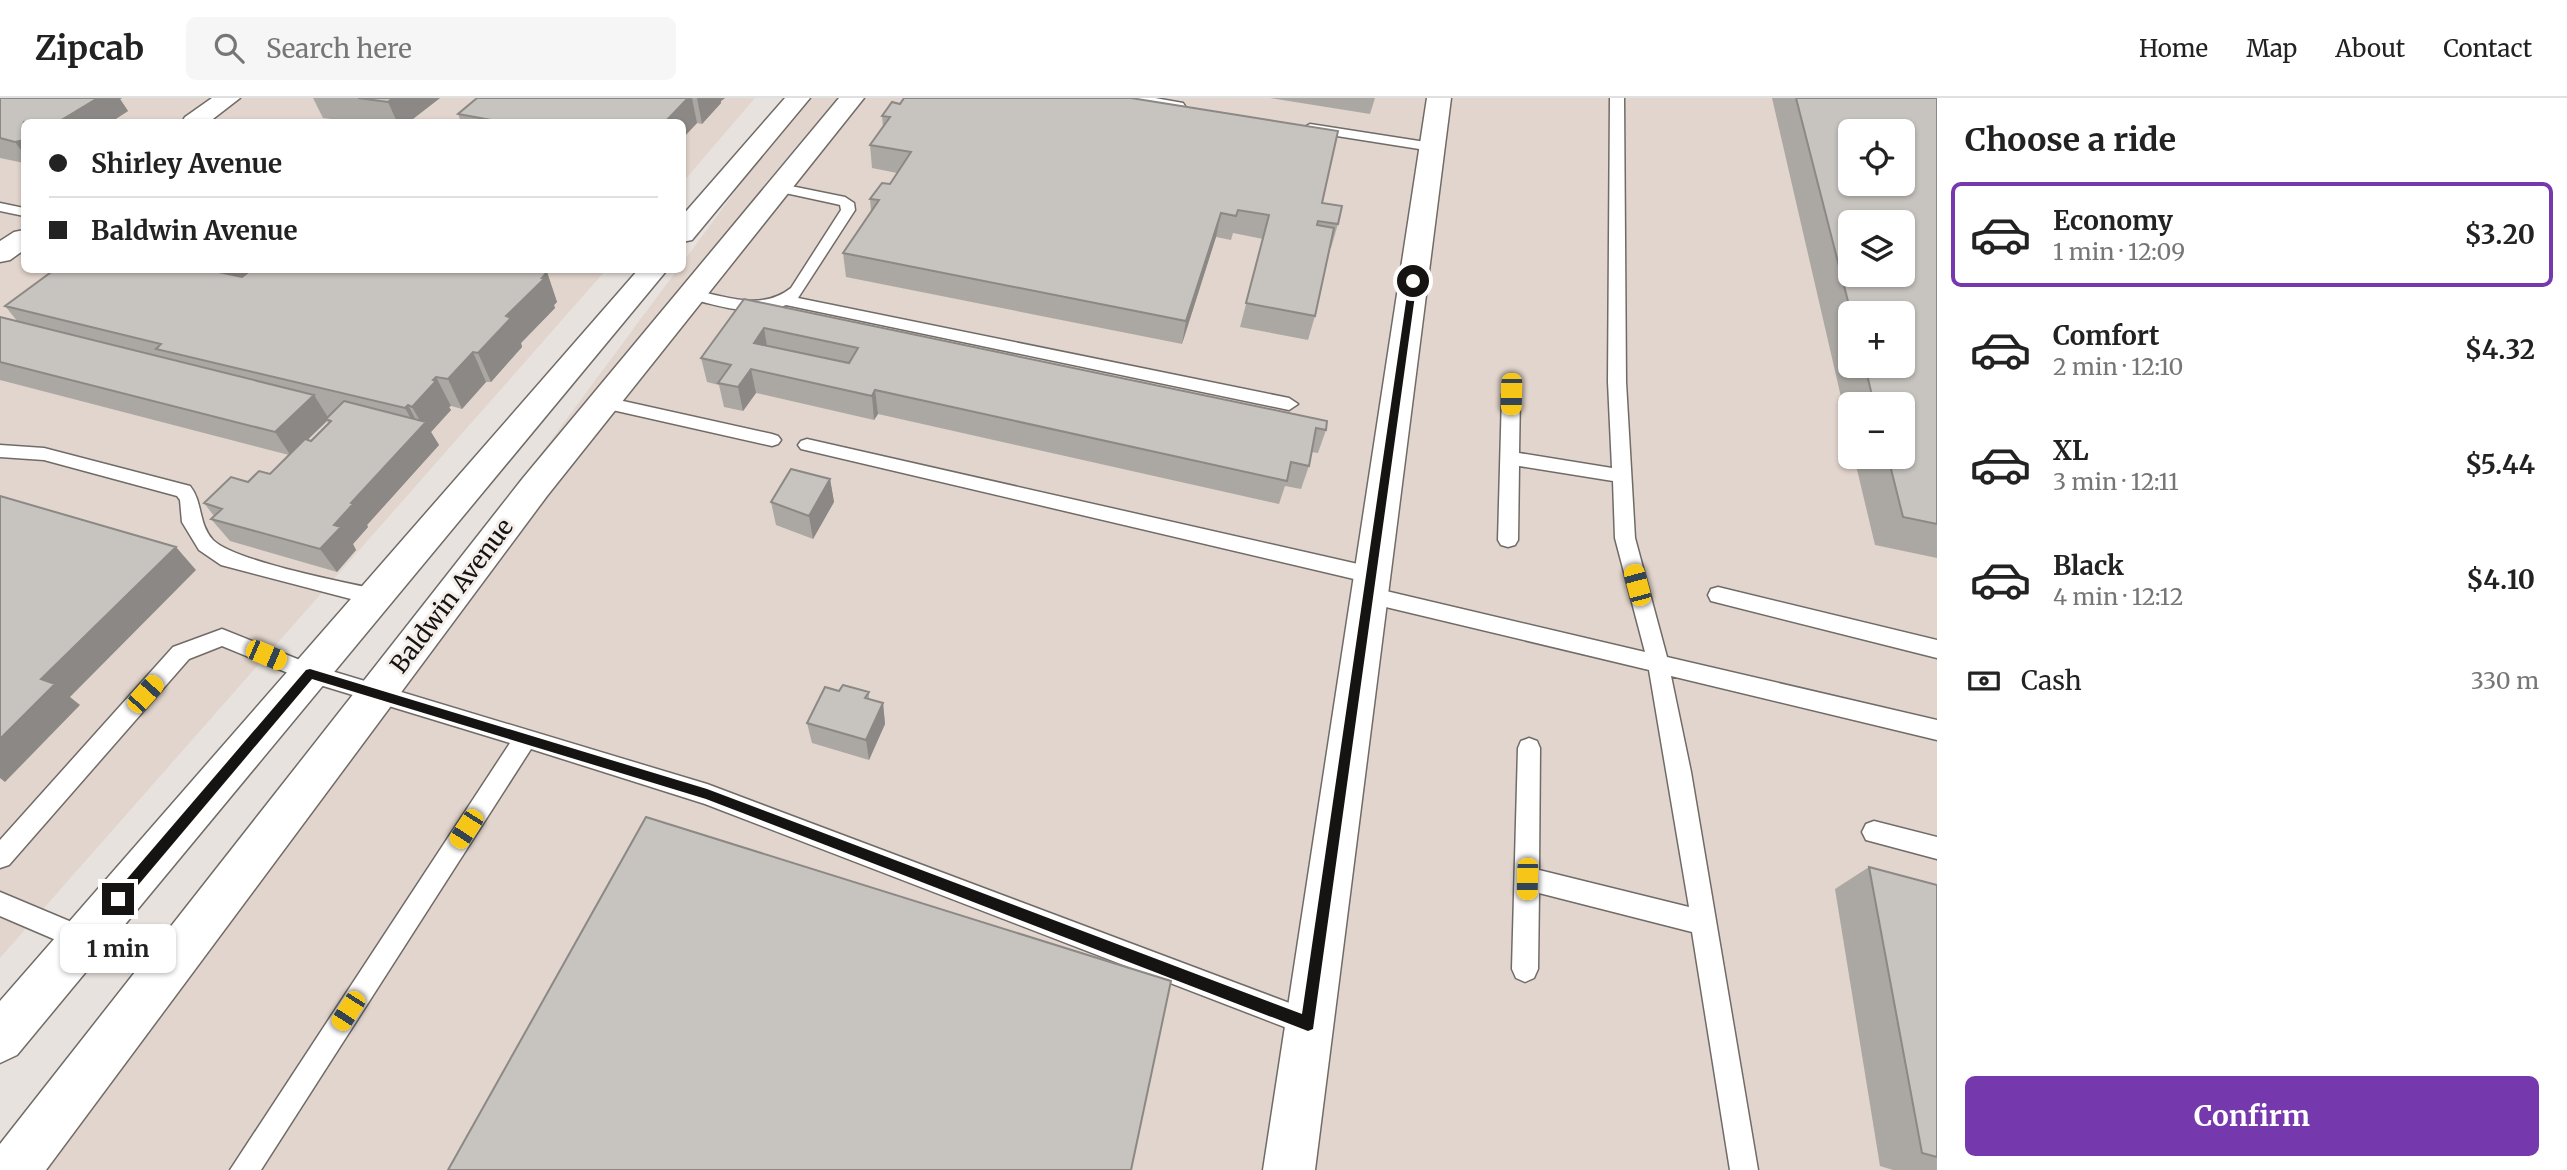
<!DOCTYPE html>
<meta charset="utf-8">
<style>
body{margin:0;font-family:Merriweather,serif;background:#f6f6f6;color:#222;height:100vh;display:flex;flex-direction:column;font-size:26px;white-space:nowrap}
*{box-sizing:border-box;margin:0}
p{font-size:23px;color:#767676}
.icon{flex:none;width:38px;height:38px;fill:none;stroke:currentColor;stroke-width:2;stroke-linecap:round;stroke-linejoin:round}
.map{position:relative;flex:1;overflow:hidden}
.panel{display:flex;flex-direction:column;background:#fff;width:630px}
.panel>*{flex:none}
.top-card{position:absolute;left:21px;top:21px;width:665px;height:154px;border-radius:10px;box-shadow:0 2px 5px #0004;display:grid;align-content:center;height:154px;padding:0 28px;background:#fff}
.controls{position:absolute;left:1838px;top:21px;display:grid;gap:14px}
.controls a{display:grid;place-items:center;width:77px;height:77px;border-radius:10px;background:#fff;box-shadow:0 2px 5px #0004;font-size:35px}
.end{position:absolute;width:32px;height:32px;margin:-16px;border:9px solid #161412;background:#fff;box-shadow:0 0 0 4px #fff}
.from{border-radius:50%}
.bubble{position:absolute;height:49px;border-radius:10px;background:#fff;box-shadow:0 2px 5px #0004;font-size:23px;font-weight:700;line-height:49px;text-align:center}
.car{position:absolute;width:21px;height:42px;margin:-21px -10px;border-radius:9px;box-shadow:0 0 5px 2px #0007;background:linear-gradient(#f5c518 24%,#345 0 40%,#f5c518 0 76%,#345 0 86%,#f5c518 0)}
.top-card b{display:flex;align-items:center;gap:24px;height:66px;font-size:26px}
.top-card b+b{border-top:2px solid #e0e0e0}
.top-card i{width:18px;height:18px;background:#222}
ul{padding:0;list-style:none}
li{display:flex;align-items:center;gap:21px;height:105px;margin:0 14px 10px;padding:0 14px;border:4px solid transparent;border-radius:10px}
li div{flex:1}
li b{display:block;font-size:26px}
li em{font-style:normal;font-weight:700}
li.active{border-color:#7638ad}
li>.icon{width:63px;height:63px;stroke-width:1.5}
h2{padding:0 28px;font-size:32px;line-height:84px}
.pay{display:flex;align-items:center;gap:18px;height:77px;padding:0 28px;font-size:26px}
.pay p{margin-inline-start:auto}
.primary-button{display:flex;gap:14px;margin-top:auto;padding:14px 28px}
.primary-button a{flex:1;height:80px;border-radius:10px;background:#7638ad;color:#fff;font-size:28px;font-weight:700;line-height:80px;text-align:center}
header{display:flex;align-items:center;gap:42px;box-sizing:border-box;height:98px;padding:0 35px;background:#fff;border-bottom:2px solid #e0e0e0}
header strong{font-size:33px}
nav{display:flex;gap:38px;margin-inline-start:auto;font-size:24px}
.search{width:490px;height:63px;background:#f6f6f6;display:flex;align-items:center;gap:18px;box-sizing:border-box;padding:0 24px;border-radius:10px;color:#767676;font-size:26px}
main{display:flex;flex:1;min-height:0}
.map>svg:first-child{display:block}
.built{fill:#e2d5cd;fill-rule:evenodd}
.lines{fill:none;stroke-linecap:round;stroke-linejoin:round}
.service-casing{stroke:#706b67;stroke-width:3}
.minor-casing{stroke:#706b67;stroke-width:3}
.secondary-casing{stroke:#706b67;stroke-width:3}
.service{fill:#fff;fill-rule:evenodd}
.minor{fill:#fff;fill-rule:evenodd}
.secondary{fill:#fff;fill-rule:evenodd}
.wall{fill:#aba8a3;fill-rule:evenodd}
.shaded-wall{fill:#8b8885}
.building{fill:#c7c3be;stroke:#8b8885;stroke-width:2;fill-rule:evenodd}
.route{fill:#161412}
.labels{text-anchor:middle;stroke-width:6;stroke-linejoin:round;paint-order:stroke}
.street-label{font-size:24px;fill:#161412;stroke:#f5efeb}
</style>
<header>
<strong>Zipcab</strong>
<div class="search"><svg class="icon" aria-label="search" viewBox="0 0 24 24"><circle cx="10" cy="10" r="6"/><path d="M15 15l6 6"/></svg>Search here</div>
<nav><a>Home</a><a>Map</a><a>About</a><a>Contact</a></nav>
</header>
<main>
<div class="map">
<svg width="1937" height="1072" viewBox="0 0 1937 1072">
<rect width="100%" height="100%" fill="#e8e2de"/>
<!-- built -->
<path class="built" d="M0 0H755L683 84 682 24H24V172H606L0 860Z
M804 0H1937V1072H10L677 172H682L683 164ZM1850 33H1902V86H1850ZM1850 124H1902V177H1850ZM1850 215H1902V268H1850ZM1850 306H1902V359H1850Z"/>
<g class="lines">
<defs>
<path id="service" d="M1125 0H1155L1183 5 1185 8 1178 12 1132 4Z
M1610 0H1624L1626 284 1635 440 1667 559 1937 622V642L1671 578 1691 674 1758 1072H1730L1692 834 1539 795 1538 871 1534 880 1525 884 1516 880 1512 871 1518 650 1521 643 1529 640 1537 643 1540 650 1539 772 1689 809 1649 572 1369 505 1362 503 1359 497 1362 491 1369 489 1645 554 1615 440 1613 383 1519 368 1518 442 1515 447 1508 449 1501 447 1498 442 1502 296 1505 292 1511 290 1520 296 1519 355 1612 370 1608 284Z
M1310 26 1432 45 1439 49 1432 53 1305 33 1303 30Z
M781 86 845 99 854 105 855 112 798 200 1289 300 1298 306 1289 312 786 207C755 220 719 208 688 200L686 197 694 192C727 199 762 213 791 190L841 112 840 107 836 106 776 93 774 90Z
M0 105 24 110V118L0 113Z
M605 299 772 336 778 338 781 342 778 346 772 348 599 309 596 305 599 301Z
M807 341 1371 469 1378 472 1381 477 1378 482 1371 485 801 351 798 347 801 343Z
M0 347 44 350 190 388C203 404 198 426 213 442 234 463 340 483 374 491L381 493 384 499 381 505 374 507 221 467 199 452 182 424 180 402 177 398 44 362 0 359Z
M1718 489 1937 542V560L1711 503 1708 497 1711 491Z
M222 531 315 568 707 686 1308 912 1317 916 1321 925 1317 934 1308 938 705 706 531 651 261 1072H230L510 645 310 584 222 548 189 561 9 767 0 770V742L173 549Z
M1874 723 1937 739V761L1866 742 1862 734 1866 726Z
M0 794 93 833 97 842 93 851 84 854 0 818Z"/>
<path id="minor" d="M212 0H240L209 24H182L185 19Z
M1427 0H1451L1315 1072H1263Z
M24 132V152L10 162 0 164V143L14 134Z"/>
<path id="secondary" d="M785 0H810L692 142 682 144V118Z
M839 0H864L547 398 46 1072H0V1046L523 380Z
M638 172H667L17 957 0 965V903Z"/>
</defs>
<!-- service casing -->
<use href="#service" class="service-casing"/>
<!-- minor casing -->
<use href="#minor" class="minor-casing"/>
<!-- secondary casing -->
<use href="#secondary" class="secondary-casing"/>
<!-- service -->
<use href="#service" class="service"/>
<!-- minor -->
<use href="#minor" class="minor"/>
<!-- secondary -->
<use href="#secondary" class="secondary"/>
</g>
<!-- wall -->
<path class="wall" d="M0 0H122L120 1 128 13 111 24H24V65L0 60Z
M313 0H440L409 24H355L323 20Z
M477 0H725L721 3V5L702 26 697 25 682 41V24H461L458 16Z
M1270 0H1375L1370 16Z
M1772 0H1937V460L1875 447 1854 359H1902V306H1850V338ZM1850 215H1902V268H1850Z
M882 18 1322 105 1338 126 1331 150H1329L1315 218 1308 242 1240 229 1263 141 1233 135 1231 142 1216 139 1182 246 846 179 843 155 871 114 870 101 890 86 897 75 872 70 870 47 883 30Z
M547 174 557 204 554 207 555 210 521 245 522 249 491 284H486L462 311 451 308 449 309 451 312 431 334 439 347 367 427 368 429 353 446 356 452 337 474 230 443 211 421 214 418 204 405 248 384 270 376 289 357 0 282V219L18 224 5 208ZM327 323 328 325 311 343 307 342Z
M744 201 1326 332 1318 355 1311 354 1309 368 1301 391 1285 388 1279 406 878 316 874 322 756 295 743 313 724 309 719 287 707 284 701 260Z
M830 381 834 404 813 441 776 427 771 404Z
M839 593 869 594V601L883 605 885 626 869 662 812 645 807 625Z
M1869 769 1937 787V1072H1893L1880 1068 1835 791Z"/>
<!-- shaded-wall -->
<path class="shaded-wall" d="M98 0H122L120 1 128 13 111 24H58Z
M393 0H440L409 24H397L388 4Z
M688 0H692L697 25 682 41V24H665Z
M697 0H725L721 3V5L702 26Z
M24 42V56L15 44Z
M1221 115 1216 139 1182 246 1186 223Z
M203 172H255L221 199Z
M547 174 557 204 554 207 555 210 521 245 522 249 491 284 478 255 506 218Z
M764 230 768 254 754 245Z
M473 254 486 284 462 311 448 281Z
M751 271 756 295 743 313 738 289Z
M436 279 451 308 449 309 451 312 431 334 439 347 367 427 368 429 353 446 356 452 337 474 320 451 334 427 351 405 418 333 405 310 408 307 420 330 423 328 412 309Z
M875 292 878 316 874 322 872 298Z
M314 297 329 321H326L327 323 291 358 275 334Z
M830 381 834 404 813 441 809 418Z
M176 449 196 472 70 599 80 607 5 684 0 680V641L41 581Z
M883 605 885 626 869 662 866 642Z"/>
<!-- building -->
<path class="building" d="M0 0H98L58 24H24V42L15 44 0 40Z
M358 0H393L388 4Z
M477 0H688L665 24H502L458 16Z
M904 0H1131L1338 33 1322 105 1342 108 1338 126 1318 123 1317 127 1334 130 1315 218 1246 205 1269 117 1238 112 1236 118 1221 115 1186 223 843 155 879 102 870 101 882 85 890 86 911 54 870 47 890 19 882 18 892 4 900 6Z
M1796 0H1937V426L1903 419 1888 359H1902V306H1874L1865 268H1902V215H1851ZM1850 33H1902V86H1850ZM1850 124H1902V177H1850Z
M54 172H209L242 179 251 172H533L547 174 542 180H545L506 218 511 220 478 255 473 254 448 281 436 279 433 282 436 283 412 309 408 307 405 310 156 251 161 246 5 208Z
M744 201 1327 323 1326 332 1316 330 1309 368 1291 364 1287 383 875 292 872 298 751 271 738 289 718 285 731 267 701 260ZM764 230 858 250 849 265 754 245Z
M0 219 314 297 275 334 0 264Z
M344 303 426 324 351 405 353 406 334 427 341 429 320 451 211 421 222 411 204 405 231 379 248 384 259 373 270 376 305 341 311 343 331 323 326 321Z
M791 371 830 381 809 418 771 404Z
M0 398 176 449 41 581 55 586 0 641Z
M843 587 869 594 865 600 883 605 866 642 807 625 825 589 839 593Z
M646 719 1171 883 1131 1072H448Z
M1869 769 1937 787V1059L1922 1055Z"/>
<!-- route -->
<path class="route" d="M1413 180 1417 183 1313 931 1308 933 706 701 312 581 123 805H114V796L306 572 310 571 707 691 1302 916 1409 183Z"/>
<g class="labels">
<!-- street labels -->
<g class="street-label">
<text transform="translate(452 498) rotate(-53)" y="8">Baldwin Avenue</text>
</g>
</g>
</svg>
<div class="controls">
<a><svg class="icon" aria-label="locate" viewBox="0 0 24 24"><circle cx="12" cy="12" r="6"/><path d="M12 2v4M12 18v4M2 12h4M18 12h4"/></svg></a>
<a><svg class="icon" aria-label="layers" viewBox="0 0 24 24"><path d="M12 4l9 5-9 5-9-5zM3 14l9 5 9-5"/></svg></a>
<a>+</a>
<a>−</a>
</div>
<i class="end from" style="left:1413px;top:183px"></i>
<i class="end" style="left:118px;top:801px"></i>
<div class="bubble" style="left:60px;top:826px;width:116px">1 min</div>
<i class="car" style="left:1511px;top:296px;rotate:181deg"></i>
<i class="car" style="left:1637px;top:487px;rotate:345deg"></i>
<i class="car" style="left:266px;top:557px;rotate:113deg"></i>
<i class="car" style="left:145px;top:596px;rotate:42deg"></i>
<i class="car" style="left:466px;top:731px;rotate:213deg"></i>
<i class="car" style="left:1527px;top:781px;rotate:181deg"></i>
<i class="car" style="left:348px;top:913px;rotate:213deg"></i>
<div class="top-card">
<b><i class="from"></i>Shirley Avenue</b>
<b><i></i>Baldwin Avenue</b>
</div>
</div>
<section class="panel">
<h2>Choose a ride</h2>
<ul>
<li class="active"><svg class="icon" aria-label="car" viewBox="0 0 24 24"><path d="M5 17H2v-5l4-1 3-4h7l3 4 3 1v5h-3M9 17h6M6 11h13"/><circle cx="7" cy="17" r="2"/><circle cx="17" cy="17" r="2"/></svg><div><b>Economy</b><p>1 min · 12:09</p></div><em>$3.20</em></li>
<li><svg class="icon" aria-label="car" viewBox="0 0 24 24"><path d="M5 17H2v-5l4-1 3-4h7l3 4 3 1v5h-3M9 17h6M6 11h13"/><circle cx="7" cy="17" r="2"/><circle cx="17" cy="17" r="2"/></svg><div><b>Comfort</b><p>2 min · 12:10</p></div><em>$4.32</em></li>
<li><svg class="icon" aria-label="car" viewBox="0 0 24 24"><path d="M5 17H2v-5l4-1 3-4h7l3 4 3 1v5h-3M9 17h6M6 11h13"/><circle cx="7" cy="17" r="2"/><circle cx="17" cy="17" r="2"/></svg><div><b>XL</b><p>3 min · 12:11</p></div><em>$5.44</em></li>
<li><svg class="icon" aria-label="car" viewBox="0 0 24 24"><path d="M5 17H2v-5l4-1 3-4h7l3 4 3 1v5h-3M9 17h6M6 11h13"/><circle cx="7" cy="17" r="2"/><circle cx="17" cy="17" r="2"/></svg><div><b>Black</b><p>4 min · 12:12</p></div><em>$4.10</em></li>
</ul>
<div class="pay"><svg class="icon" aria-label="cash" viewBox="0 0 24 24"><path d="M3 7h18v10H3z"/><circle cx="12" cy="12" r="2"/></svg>Cash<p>330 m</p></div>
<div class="primary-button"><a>Confirm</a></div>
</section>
</main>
